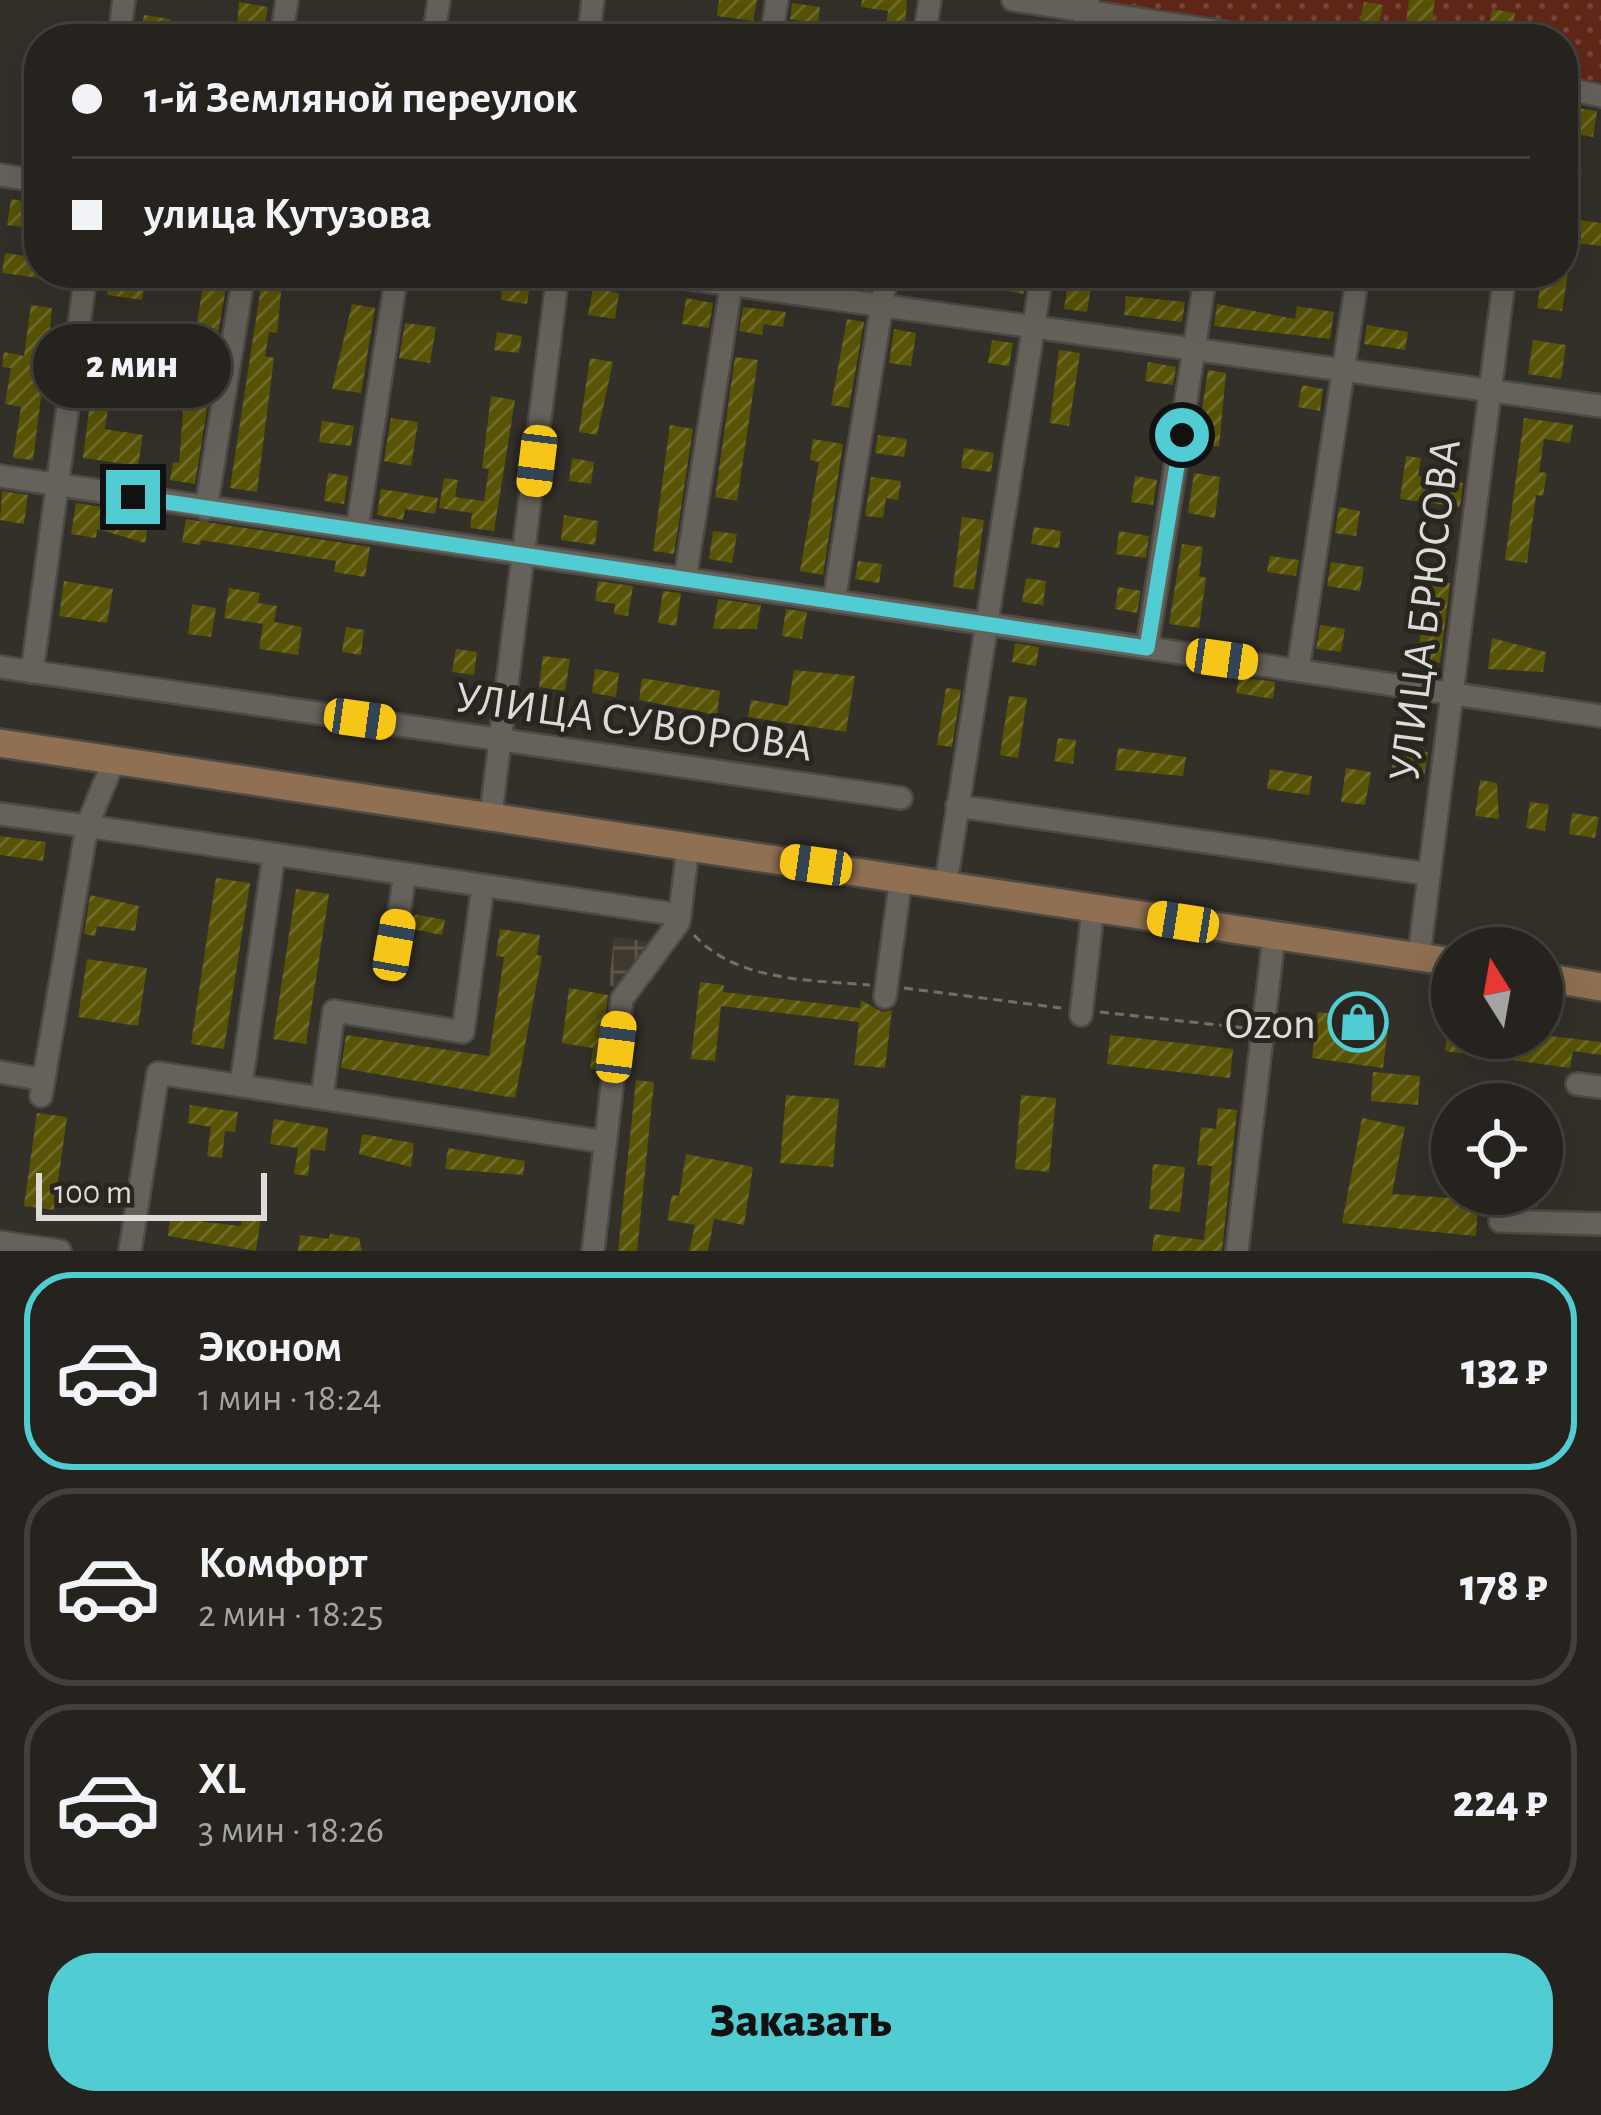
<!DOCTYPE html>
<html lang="ru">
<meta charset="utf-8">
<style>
body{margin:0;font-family:"Alegreya Sans",sans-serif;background:#322f2c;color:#f1f3f6;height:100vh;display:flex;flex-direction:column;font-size:45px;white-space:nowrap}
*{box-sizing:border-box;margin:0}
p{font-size:39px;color:#a4a4a4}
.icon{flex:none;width:66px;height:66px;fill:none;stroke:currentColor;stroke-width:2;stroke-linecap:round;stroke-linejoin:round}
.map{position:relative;height:1251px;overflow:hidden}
.drawer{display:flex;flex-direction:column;background:#26231f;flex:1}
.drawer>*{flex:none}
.top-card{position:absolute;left:24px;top:24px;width:1554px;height:264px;border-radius:48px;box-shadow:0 12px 48px #0002,0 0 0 3px #42403d;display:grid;align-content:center;height:264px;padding:0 48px;background:#26231f}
.needle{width:78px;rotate:349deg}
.buttons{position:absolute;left:1431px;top:927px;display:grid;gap:24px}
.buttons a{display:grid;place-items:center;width:132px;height:132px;border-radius:50%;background:#26231f;box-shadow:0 12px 48px #0002,0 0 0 3px #42403d;font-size:60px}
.scale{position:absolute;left:36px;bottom:30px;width:231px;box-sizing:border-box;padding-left:12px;border:6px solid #dddbd7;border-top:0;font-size:33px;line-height:42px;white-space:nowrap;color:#dddbd7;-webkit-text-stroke:9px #292620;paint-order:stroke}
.end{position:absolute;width:54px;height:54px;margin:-27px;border:15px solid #51ccd2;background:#111;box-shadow:0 0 0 6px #111}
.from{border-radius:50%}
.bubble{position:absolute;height:84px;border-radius:42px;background:#26231f;box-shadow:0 12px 48px #0002,0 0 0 3px #42403d;font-size:39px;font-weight:800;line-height:84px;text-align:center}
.car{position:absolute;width:36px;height:72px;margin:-36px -18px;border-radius:15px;box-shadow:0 0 9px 3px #0007;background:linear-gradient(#f5c518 24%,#345 0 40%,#f5c518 0 76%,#345 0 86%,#f5c518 0)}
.top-card b{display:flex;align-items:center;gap:42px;height:114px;font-size:45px}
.top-card b+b{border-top:3px solid #42403d}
.top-card i{width:30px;height:30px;background:#f1f3f6}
ul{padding:21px 0 0;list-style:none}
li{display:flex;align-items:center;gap:36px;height:198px;margin:0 24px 18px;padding:0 24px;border:6px solid #42403d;border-radius:48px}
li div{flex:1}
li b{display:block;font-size:45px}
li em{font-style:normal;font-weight:800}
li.on{border-color:#51ccd2}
li>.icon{width:108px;height:108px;stroke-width:1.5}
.action{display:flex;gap:24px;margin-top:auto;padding:24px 48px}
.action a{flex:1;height:138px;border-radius:48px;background:#51ccd2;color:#111;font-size:48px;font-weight:800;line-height:138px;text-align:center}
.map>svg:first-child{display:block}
.industrial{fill:url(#industrial-grid)}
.green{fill:url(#green-dots)}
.building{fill:url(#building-hatch)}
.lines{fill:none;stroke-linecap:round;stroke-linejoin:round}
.minor-casing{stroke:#4d4a45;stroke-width:26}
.major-casing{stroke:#4d4a45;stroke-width:32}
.path{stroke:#726f69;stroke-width:3;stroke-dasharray:9 6;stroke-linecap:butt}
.minor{stroke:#66625b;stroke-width:21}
.major{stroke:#916f52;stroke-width:27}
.route{stroke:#51ccd2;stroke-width:15}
.labels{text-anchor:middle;stroke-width:10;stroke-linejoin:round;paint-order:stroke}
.street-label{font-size:45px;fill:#dddbd7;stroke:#292620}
.poi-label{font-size:45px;fill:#dddbd7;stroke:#292620;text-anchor:end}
</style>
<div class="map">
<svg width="1601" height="1251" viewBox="0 0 1601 1251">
<defs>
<pattern id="industrial-grid" width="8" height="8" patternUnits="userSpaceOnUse" patternTransform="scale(3)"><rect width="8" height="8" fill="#3f382d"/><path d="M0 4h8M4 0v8" fill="none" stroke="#5a544b"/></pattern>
<pattern id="green-dots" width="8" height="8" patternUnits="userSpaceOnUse" patternTransform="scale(3)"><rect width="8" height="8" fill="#602718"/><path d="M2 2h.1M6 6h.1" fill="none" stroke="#764639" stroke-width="1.8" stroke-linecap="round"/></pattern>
<pattern id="building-hatch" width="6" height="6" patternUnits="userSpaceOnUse" patternTransform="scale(3)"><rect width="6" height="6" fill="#585305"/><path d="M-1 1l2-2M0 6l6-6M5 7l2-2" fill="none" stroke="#706b29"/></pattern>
</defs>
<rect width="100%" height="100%" fill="#332f29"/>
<!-- industrial -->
<path class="industrial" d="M614 937 658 943 624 988 609 986Z"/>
<!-- green -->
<path class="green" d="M1100 0H1601V82L1563 76V39H1351Z"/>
<!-- building -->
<path class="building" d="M719 0H757L753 21 717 16Z
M862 0H907L904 39H884L888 11 861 7Z
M1409 0H1435L1431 26 1406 21Z
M239 2 268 7 262 39H236Z
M1364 2 1383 5 1377 34 1359 30Z
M792 3 820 7 818 24 790 19Z
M1492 9 1515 13 1511 37 1488 33Z
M144 15 170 19 167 39H140Z
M1565 106 1597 111 1593 137 1563 132Z
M1563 171 1582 174 1571 219 1601 223V246L1563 241Z
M11 199 36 203 32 228 7 225Z
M5 253 39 258V278L2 273Z
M110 273 146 278 142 300 107 295Z
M263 273H283L277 333 269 332 265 356 274 358 257 492 230 488Z
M474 273 532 274 527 304 501 300 502 288 473 284Z
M1000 273H1022L1024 294 983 287 985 276 999 278Z
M1542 273H1568L1562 311 1537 308Z
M204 279 227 282 211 374 189 371Z
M1068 284 1091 287 1087 312 1064 309Z
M593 288 619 293 615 319 588 315Z
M1126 296 1185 302 1182 322 1124 315Z
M686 298 713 303 709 328 682 324Z
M352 304 375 308 361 393 332 389Z
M1217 304 1295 319 1297 306 1334 312 1330 339 1214 326Z
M31 305 52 308 47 359 52 360 50 374 44 373 33 460 13 458 21 407 5 404 11 368 2 367 4 352 24 356Z
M743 307 786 312 783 327 764 324 762 335 739 331Z
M847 319 864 322 849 408 831 405Z
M405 323 436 327 430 363 399 358Z
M1367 325 1408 332 1405 350 1364 344Z
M894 329 916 333 911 366 889 363Z
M497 332 522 336 519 353 494 350Z
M992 340 1013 343 1009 366 988 363Z
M1533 340 1566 345 1561 379 1528 374Z
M1059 350 1080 353 1069 426 1050 423Z
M735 357 758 360 737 501 715 497Z
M590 358 613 362 597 435 579 432Z
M1148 362 1176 367 1173 385 1145 381Z
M1208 370 1226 373 1219 447 1197 443Z
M1302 385 1323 389 1320 411 1298 407Z
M92 386 111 390 105 429 143 435 138 466 83 458Z
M491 396 515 400 494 531 470 528 472 513 439 508 444 478 458 480 455 497 484 501 489 469 482 468Z
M184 399 208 403 195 484 170 480 173 462 179 463Z
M391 418 418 422 411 466 384 461Z
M1524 418 1573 425 1570 443 1544 439 1539 472 1547 473 1543 496 1536 495 1527 563 1505 560Z
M322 421 354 426 351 446 319 442Z
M670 425 693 429 674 554 653 551Z
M878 435 907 439 904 457 875 453Z
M813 439 843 444 823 575 800 571 819 462 810 460Z
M964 448 994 453 991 472 961 468Z
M1406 456 1421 458 1418 476 1463 483 1460 507 1400 499Z
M572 458 594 462 591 484 569 481Z
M328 473 348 476 344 504 324 501Z
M1194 473 1220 477 1215 518 1188 513Z
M1135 476 1157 480 1153 505 1131 502Z
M871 477 901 481 898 500 886 498 883 518 865 516Z
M381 489 438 498 435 514 405 509 403 520 377 515Z
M2 491 28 495 24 524 0 520Z
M76 503 150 514 145 543 97 529 96 538 71 534Z
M1339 507 1360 511 1356 536 1335 533Z
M564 515 598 521 595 545 561 540Z
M962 517 984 520 974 590 953 587Z
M186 519 370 547 365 577 334 572 336 561 201 540 200 545 182 542Z
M1034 527 1061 531 1059 548 1031 544Z
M713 531 737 534 732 563 709 559Z
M1119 531 1149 536 1146 558 1116 554Z
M1182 544 1203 547 1199 576 1206 578 1199 628 1169 624Z
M1270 556 1299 560 1296 576 1267 572Z
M858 561 882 564 879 583 855 579Z
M1331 562 1364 567 1360 591 1327 586Z
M1026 578 1046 581 1043 605 1022 602Z
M1425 580 1450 583 1440 663 1418 660Z
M64 581 113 589 107 623 59 616Z
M598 581 633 586 628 616 614 614 615 604 595 601Z
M1118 587 1141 591 1137 613 1115 609Z
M229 588 260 593 258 603 277 606 274 622 302 627 298 655 259 649 263 624 224 618Z
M663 591 681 593 676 626 658 623Z
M718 599 761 605 757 629H713Z
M192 604 216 608 211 637 188 634Z
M786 609 807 612 802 639 782 636Z
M1320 625 1345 629 1341 652 1316 649Z
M346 627 364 630 361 655 342 652Z
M1492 638 1546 652 1543 672 1488 669Z
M1015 643 1039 647 1036 666 1012 662Z
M456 649 477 652 474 675 452 672Z
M543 656 570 659 565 691 539 687Z
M595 669 619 673 616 697 592 693Z
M794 670 855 676 846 732 748 717 751 700 788 706Z
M1239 677 1275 682 1273 699 1236 693Z
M642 678 720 691 717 715 639 700Z
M946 688 961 690 952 747 937 745Z
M1009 696 1027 698 1018 758 1000 755Z
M1058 738 1076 740 1073 764 1054 761Z
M1118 748 1186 757 1183 776 1115 770Z
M1395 750 1428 752 1424 777 1392 767Z
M1346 768 1371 772 1365 805 1341 802Z
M1270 769 1312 776 1309 795 1267 789Z
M1480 780 1497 783 1499 819 1475 816Z
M1530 802 1549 804 1545 831 1526 828Z
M1572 813 1599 817 1595 838 1569 834Z
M0 836 46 842 43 861 0 855Z
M216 878 250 883 224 1049 191 1044Z
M296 889 329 894 306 1044 273 1039Z
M90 895 139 906 135 931 97 926 95 936 84 934Z
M414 914 445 920 442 935 412 929Z
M500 929 540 935 537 955 542 956 515 1098 341 1068 346 1035 489 1056 504 957 496 956Z
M87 959 147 968 138 1026 78 1017Z
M700 982 724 985 723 992 860 1008 861 1000 882 1012 892 1010 885 1068 854 1065 859 1022 721 1006 715 1061 691 1059Z
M569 988 608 995 599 1070 590 1069 593 1048 562 1043Z
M1318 1012 1389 1022 1383 1068 1312 1058Z
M1110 1035 1233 1049 1230 1078 1107 1064Z
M1542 1035 1601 1042V1055L1573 1051 1570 1068 1445 1051 1447 1038Z
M1373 1072 1420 1076 1418 1105 1371 1101Z
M636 1080 654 1082 637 1251H618Z
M786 1095 839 1099 833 1167 780 1163Z
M1021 1095 1056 1098 1049 1172 1015 1169Z
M190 1105 238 1112 235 1132 225 1131 222 1158 207 1156 211 1127 188 1123Z
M1218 1108 1237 1110 1222 1251H1152L1154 1234 1204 1240 1212 1166 1197 1165 1201 1127 1216 1129Z
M37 1113 67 1117 54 1210 24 1206Z
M1362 1118 1405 1127 1392 1194 1467 1199 1468 1194H1539L1537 1207H1478L1476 1236 1342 1223Z
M274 1119 328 1128 325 1151 311 1149 308 1176 294 1174 298 1148 270 1144Z
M362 1134 414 1143 411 1167 359 1154Z
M448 1148 525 1161 523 1175 445 1169Z
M686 1154 753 1167 744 1225 714 1219 708 1251H689L695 1225 667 1220 672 1195 679 1196Z
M1153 1164 1185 1167 1180 1212 1149 1209Z
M242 1215 261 1218 256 1251 168 1236 170 1218 241 1226Z
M330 1234 359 1238 362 1251H298L300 1235 329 1239Z"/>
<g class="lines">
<defs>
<path id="minor" d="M1013 0 1269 39
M119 39 124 0
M281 39 287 0
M433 39 439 0
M588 39 593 0
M771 39 777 0
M924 39 930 0
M1081 39 1088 0
M1563 88 1601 96
M0 175 39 181
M648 273 1601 406
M0 476 1601 716
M206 509 244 273
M357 530 397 273
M685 579 733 274
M834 601 887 273
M1147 648 1206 273
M0 667 901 798
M1298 670 1358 273
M32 672 86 273
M957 806 1428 874
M0 814 87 826 114 760
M491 814 558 273
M946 883 1042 273
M394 945 405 874
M1419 956 1505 273
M885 997 901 877
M1081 1015 1093 909
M0 1072 44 1080
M1577 1084 1601 1087
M241 1085 274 854
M41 1096 87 826 680 915
M322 1097 334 1011 463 1032 483 886
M1500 1221 1601 1224
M0 1242 60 1251
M130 1251 158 1073 605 1142
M593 1251 622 999 679 922 688 847
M1237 1251 1274 936"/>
<path id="major" d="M0 743 1452 962
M1542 977 1601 987"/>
</defs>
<!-- minor casing -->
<use href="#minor" class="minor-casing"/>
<!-- major casing -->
<use href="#major" class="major-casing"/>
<!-- path -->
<path class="path" d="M694 935C737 982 812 980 870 985
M904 988 1061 1008
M1100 1012 1246 1028"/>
<!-- minor -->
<use href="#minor" class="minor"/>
<!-- major -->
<use href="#major" class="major"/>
</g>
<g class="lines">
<!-- route -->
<path class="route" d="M133 497 1147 648 1182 435"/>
</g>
<!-- icons -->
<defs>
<symbol id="shop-ring" viewBox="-11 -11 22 22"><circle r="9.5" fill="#292620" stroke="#51ccd2" stroke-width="1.5"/><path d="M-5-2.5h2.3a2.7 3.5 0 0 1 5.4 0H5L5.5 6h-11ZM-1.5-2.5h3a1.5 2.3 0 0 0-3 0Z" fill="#51ccd2"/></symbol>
</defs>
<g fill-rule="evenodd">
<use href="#shop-ring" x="1325" y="989" width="66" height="66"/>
</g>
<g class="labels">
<!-- street labels -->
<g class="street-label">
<text transform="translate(1423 610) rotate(-83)" y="16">УЛИЦА БРЮСОВА</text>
<text transform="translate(634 720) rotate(8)" y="16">УЛИЦА СУВОРОВА</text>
</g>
<!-- poi labels -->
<g class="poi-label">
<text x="1316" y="1038">Ozon</text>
</g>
</g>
</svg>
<div class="buttons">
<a><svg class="needle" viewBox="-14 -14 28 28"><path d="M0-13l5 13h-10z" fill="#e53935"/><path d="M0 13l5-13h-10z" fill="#a4a4a4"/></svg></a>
<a><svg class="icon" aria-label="locate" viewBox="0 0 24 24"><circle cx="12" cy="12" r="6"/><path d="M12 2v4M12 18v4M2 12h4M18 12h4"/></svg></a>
</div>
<div class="scale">100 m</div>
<i class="end from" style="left:1182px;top:435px"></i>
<i class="end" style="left:133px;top:497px"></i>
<div class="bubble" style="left:33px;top:324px;width:198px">2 мин</div>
<i class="car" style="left:537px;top:461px;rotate:187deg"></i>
<i class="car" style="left:1222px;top:659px;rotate:98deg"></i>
<i class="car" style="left:360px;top:719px;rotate:98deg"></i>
<i class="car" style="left:816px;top:865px;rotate:278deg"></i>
<i class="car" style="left:1183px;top:922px;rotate:279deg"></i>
<i class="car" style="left:394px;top:945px;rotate:10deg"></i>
<i class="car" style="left:616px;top:1047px;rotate:7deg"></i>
<div class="top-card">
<b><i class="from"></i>1-й Земляной переулок</b>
<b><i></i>улица Кутузова</b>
</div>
</div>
<section class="drawer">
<ul>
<li class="on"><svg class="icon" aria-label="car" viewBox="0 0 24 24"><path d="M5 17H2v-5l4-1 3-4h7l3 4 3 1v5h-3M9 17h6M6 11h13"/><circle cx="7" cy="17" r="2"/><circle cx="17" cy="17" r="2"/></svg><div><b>Эконом</b><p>1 мин · 18:24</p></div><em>132 ₽</em></li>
<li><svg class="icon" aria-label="car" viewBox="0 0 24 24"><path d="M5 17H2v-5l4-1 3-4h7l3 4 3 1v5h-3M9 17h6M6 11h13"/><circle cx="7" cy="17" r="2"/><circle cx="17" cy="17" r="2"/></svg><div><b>Комфорт</b><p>2 мин · 18:25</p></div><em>178 ₽</em></li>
<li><svg class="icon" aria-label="car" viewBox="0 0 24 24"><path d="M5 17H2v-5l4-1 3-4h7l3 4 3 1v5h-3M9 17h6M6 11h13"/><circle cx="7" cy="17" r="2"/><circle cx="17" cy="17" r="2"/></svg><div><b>XL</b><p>3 мин · 18:26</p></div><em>224 ₽</em></li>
</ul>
<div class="action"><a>Заказать</a></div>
</section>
